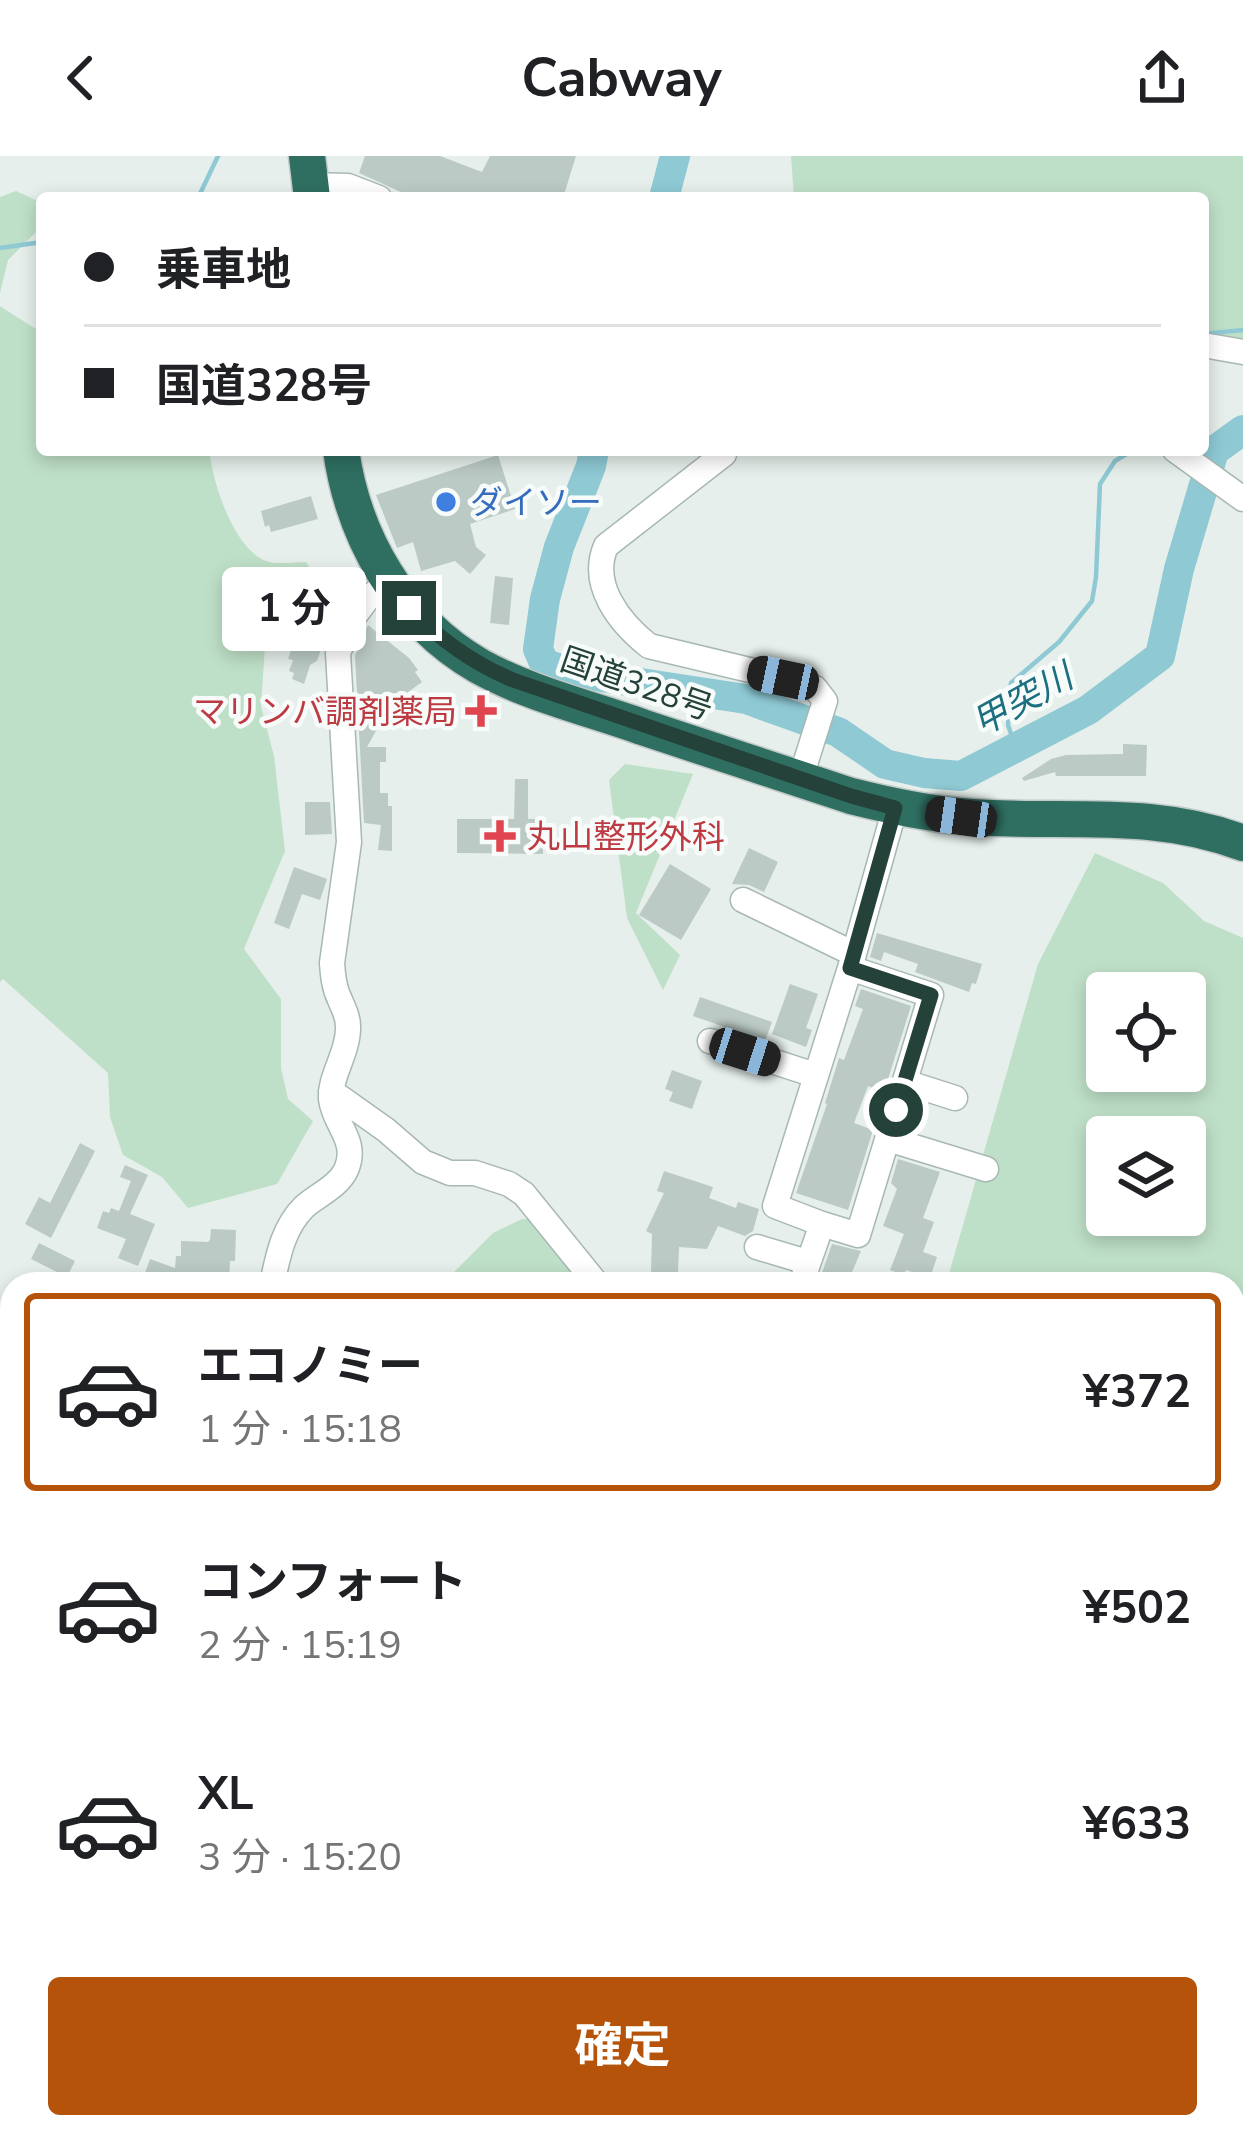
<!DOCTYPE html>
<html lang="ja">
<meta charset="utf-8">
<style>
body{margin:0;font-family:"Nunito Sans","Noto Sans JP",sans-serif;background:#f2f2f2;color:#202124;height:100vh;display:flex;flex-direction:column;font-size:45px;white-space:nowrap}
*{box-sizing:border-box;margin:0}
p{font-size:39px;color:#757577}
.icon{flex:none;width:66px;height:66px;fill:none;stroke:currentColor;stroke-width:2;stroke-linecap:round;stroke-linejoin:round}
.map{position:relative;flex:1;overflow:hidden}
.side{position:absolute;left:0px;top:1116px;width:1245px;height:867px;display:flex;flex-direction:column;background:#fff;border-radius:36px 36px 0 0;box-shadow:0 6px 18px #0003}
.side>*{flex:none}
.banner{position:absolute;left:36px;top:36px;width:1173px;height:264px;border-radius:12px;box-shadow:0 6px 18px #0003;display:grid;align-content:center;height:264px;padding:0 48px;background:#fff}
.controls{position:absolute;left:1086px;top:816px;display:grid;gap:24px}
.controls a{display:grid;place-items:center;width:120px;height:120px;border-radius:12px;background:#fff;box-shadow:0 6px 18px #0003;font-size:60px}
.end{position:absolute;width:54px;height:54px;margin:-27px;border:15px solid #24423a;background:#fff;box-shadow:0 0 0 6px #fff}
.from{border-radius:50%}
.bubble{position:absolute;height:84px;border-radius:12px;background:#fff;box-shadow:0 6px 18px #0003;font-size:39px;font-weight:700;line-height:84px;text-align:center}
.car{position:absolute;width:36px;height:72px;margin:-36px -18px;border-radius:15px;box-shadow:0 0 9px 3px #0007;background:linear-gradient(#222 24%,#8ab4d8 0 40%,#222 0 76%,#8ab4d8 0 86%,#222 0)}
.banner b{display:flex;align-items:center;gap:42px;height:114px;font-size:45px}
.banner b+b{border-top:3px solid #e0e0e0}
.banner i{width:30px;height:30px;background:#202124}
ul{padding:21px 0 0;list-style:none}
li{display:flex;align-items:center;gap:36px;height:198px;margin:0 24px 18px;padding:0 24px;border:6px solid transparent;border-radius:12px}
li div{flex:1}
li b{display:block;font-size:45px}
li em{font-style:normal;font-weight:700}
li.selected{border-color:#b45309}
li>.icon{width:108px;height:108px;stroke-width:1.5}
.button{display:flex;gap:24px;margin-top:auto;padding:24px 48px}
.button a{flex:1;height:138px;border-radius:12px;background:#b45309;color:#fff;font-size:48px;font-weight:700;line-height:138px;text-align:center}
header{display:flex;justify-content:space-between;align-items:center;height:156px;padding:0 48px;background:#fff;font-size:54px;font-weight:700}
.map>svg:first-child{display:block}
.green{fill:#bfe0c8;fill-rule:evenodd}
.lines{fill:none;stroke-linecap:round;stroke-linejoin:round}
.stream{stroke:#8ec9d4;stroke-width:4.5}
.river{stroke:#8ec9d4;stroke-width:30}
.building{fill:#bbcac4}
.minor-casing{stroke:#a8b8b2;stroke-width:27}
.highway-casing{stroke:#c2cac8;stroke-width:39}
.minor{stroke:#fff;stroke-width:24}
.highway{stroke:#2f6f62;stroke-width:36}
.route{stroke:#24423a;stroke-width:15}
.shop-dot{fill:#3f7fe0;stroke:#f7fbf9;stroke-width:4.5}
.health-dot{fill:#e0444e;stroke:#f7fbf9;stroke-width:4.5}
.labels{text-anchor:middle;stroke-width:9;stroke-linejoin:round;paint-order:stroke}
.shop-label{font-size:33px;fill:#366cbe;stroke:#f7fbf9;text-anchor:start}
.street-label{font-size:33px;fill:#24423a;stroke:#f7fbf9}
.health-label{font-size:33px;fill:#be3a42;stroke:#f7fbf9;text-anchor:end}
.water-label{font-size:36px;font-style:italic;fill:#1c6f80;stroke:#f7fbf9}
</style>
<header><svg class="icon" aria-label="back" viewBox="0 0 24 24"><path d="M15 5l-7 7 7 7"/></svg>Cabway<svg class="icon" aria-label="share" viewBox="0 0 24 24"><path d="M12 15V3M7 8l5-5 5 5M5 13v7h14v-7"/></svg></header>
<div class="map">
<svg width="1243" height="1981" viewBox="0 0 1243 1981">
<rect width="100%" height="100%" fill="#e6efeb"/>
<!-- green -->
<path class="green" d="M791 0H1243V183L1203 184V42H794Z
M16 35 42 47V70L8 104 0 137V41Z
M0 150 34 172 42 174V294H209C213 327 233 392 266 405 276 409 295 406 306 406L332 445 317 463 267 460 261 550 274 600 285 695 244 793 281 843V912L288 943 313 965 277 1028 188 1052 162 1021 123 999 110 961 108 917 3 823 0 826Z
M625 608 693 618 636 757 680 799 663 834 627 762 609 624Z
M1095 697 1163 727 1204 765 1243 782V1932L1233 1929V1128H946L1038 808ZM1107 837H1185V915H1107ZM1107 981H1185V1059H1107Z
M522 1063 549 1064 591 1128H447L449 1121 493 1077Z
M0 1287 12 1293V1640L0 1635Z
M274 1971H1178L1180 1981H277Z"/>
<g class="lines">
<!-- stream -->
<path class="stream" d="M198 42 218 0
M0 92 42 86
M1203 178 1243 174
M1016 592 1008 569 1011 527 1059 486 1092 445 1096 421 1100 328 1115 305 1133 294"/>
<!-- river -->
<path class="river" d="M664 42 675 0
M594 294 591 310 559 391 545 443 538 493 544 507 568 516 746 543 838 576 885 608 924 617 961 620 1088 554 1160 500 1179 413 1214 295 1243 274"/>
</g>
<!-- building -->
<path class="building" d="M365 0H440L482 16 490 0H576L563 42H414L359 17Z
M498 299 515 353 470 368 476 391 486 399 470 418 455 405 421 415 413 386 397 392 376 339Z
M311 340 318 363 271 376 269 369 265 371 261 355Z
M495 420 513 422 509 469 490 467Z
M368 469 409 502 418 514 415 516 422 526 397 544 395 541 367 591H386V606H380V637H388V650H392V695L378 694 381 669 364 667 355 500Z
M296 478 318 486 316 492 321 493 317 505 310 509 304 528 292 523 294 517 289 515 293 504 288 503Z
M1123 588 1147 589 1146 620H1056L1055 616 1024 625 1022 622 1051 603 1066 599 1123 598Z
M515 623H528V663H543V698L457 697V663H514Z
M305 646H330L332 678 305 679Z
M749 692 778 706 764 736 749 729 732 728Z
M670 708 711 733 681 784 639 759Z
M294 711 327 723 320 744 302 738 289 773 274 767Z
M877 777 982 808 976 828 972 827 969 836 915 816 918 808 884 796 881 805 870 801Z
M790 828 818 838 806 872 812 874 806 891 772 878Z
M861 833 911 850 884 936 868 930 854 967 873 974 848 1054 796 1037 827 948 825 947 839 902 844 904 863 853 855 850Z
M700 841 772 866 765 885 693 860Z
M672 914 702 925 692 953 669 945 673 936 665 933Z
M80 987 95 995 51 1082 25 1068 39 1041 50 1047Z
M898 1003 940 1016 923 1062 934 1066 923 1096 937 1101 930 1122 906 1114 904 1119 890 1114 904 1078 883 1070 897 1033 891 1027Z
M125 1009 148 1019 130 1058 155 1068 138 1110 118 1102 126 1083 97 1072 103 1055 109 1057 111 1052 119 1055 131 1025 120 1021Z
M664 1015 713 1031 709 1042 736 1052 738 1046 759 1053 753 1075 745 1080 718 1070 707 1093 679 1091 678 1117 651 1116 652 1078 646 1075 664 1037 657 1035Z
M211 1073 236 1074 235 1105H230L229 1128H209V1124L164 1123 145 1117 150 1103 175 1112 176 1100H181V1085L208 1086 210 1084Z
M39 1087 75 1105 67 1121 31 1103Z
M832 1088 861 1095 847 1128H818Z"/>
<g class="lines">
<defs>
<path id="minor" d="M310 29 348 30 379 42
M1203 189 1243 196
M1175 294 1243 343
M724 298 606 390C589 429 620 467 649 490L783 522 815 532 825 545 800 624
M743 744 854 798
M710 885 815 919
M905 926 955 942
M331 935 386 974 423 1006 450 1017H475L509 1028 524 1038 597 1128
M888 983 986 1013
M822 1068 858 1079 931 839 850 812
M757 1091 807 1106
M272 1128C278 1100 283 1072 304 1051 317 1039 338 1031 346 1014 359 985 334 969 331 943 329 921 349 896 348 870 348 859 344 854 340 844 334 832 333 820 332 807L349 686 338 497 353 462 368 442 391 425
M801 1128 822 1068 775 1050 850 812 895 652
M0 1829 12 1796
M0 1874 12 1879
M34 1981 40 1971"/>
<path id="highway" d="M307 0 312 42
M341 294C353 381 401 465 479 510 529 538 589 552 642 571 712 594 781 617 851 640 887 649 923 657 960 660 1056 669 1149 651 1243 687"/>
</defs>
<!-- minor casing -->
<use href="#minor" class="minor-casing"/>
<!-- highway casing -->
<use href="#highway" class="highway-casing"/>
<!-- minor -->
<use href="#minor" class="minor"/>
<!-- highway -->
<use href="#highway" class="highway"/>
</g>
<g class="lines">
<!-- route -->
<path class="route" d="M409 452C440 484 472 507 513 524L851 640 895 652 850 812 931 839 896 954"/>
</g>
<!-- markers -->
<circle class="shop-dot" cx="446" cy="346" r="12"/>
<g class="health-dot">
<path d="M475 537h12v12h12v12h-12v12h-12v-12h-12v-12h12z"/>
<path d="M494 662h12v12h12v12h-12v12h-12v-12h-12v-12h12z"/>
</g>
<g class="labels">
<!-- shop labels -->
<g class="shop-label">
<text x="470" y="358">ダイソー</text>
</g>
<!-- street labels -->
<g class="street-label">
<text transform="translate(637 527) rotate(19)" y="12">国道328号</text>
</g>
<!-- health labels -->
<g class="health-label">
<text x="457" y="567">マリンバ調剤薬局</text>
<text x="527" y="692" text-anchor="start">丸山整形外科</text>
</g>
<!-- water labels -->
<g class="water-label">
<text transform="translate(1022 543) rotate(-29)" y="13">甲突川</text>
</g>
</g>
</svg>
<div class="controls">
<a><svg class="icon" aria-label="locate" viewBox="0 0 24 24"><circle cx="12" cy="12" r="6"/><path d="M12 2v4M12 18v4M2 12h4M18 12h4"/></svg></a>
<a><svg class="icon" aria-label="layers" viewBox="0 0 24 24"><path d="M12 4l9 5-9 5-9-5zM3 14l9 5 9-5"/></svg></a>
</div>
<i class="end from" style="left:896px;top:954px"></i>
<i class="end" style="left:409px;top:452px"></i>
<div class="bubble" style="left:222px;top:411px;width:144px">1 分</div>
<i class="car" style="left:783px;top:522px;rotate:282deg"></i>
<i class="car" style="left:961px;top:661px;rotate:278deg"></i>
<i class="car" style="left:745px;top:896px;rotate:108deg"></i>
<div class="banner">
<b><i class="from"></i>乗車地</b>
<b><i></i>国道328号</b>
</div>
<section class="side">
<ul>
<li class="selected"><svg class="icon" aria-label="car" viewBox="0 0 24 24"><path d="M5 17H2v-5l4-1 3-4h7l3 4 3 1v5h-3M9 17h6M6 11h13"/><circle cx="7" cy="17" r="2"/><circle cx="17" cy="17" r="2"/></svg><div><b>エコノミー</b><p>1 分 · 15:18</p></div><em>¥372</em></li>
<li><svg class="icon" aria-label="car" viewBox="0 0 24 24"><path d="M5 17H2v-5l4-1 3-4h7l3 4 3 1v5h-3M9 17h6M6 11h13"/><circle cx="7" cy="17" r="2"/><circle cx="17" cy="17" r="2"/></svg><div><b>コンフォート</b><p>2 分 · 15:19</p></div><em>¥502</em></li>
<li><svg class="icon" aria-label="car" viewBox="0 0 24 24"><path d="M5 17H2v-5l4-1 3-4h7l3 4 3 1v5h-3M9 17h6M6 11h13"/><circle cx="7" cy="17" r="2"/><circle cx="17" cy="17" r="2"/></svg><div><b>XL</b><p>3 分 · 15:20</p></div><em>¥633</em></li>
</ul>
<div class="button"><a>確定</a></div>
</section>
</div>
